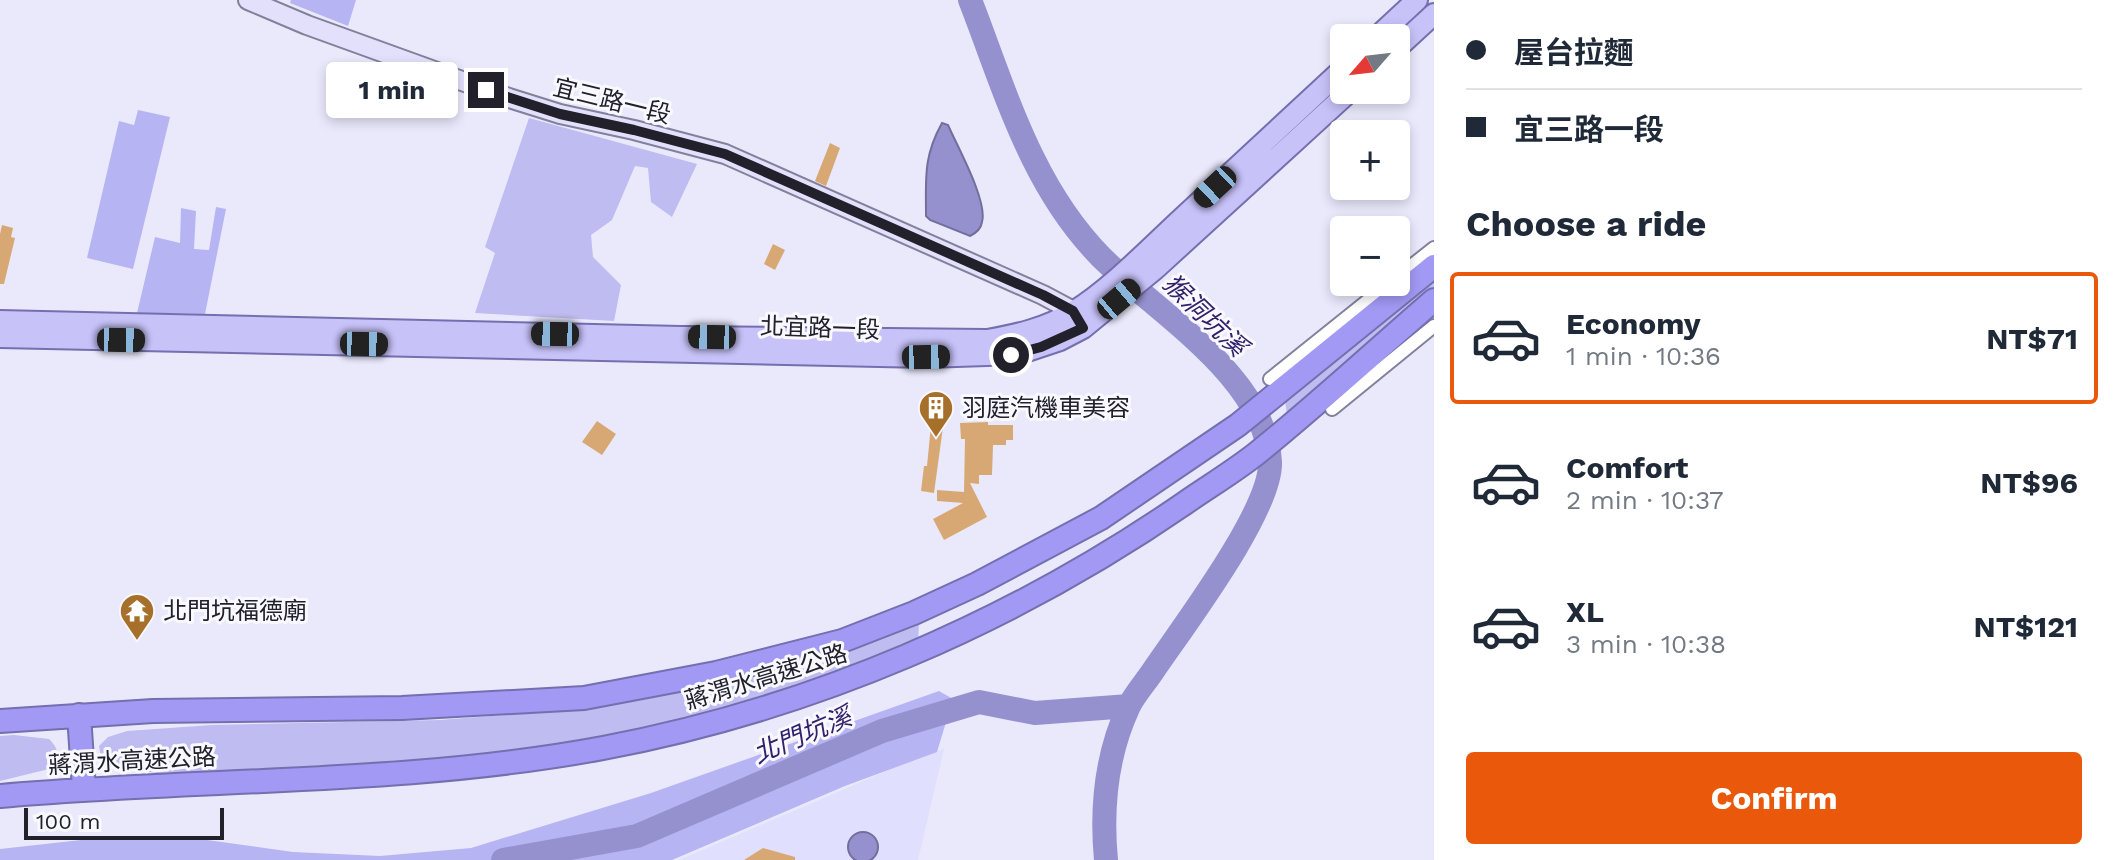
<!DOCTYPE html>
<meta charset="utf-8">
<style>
body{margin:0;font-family:"Work Sans","Noto Sans TC",sans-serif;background:#f6f6f7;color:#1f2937;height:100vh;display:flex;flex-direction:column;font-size:30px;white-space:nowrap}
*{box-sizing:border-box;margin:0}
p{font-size:26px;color:#747a83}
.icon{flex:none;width:44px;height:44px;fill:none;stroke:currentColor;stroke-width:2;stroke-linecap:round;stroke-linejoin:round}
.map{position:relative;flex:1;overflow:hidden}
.sheet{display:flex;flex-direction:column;background:#fff;width:680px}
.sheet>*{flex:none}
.guide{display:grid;align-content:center;height:176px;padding:0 32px;background:#fff}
.needle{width:52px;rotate:242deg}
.controls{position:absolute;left:1330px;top:24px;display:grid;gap:16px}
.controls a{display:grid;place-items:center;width:80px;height:80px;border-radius:8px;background:#fff;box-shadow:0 4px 12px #0003;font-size:40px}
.scale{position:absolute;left:24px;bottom:20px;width:200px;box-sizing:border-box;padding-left:8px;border:4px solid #21202b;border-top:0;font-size:22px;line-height:28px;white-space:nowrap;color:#21202b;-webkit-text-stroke:6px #f8f8fe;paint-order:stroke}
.end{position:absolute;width:36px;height:36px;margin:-18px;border:10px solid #21202b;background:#fff;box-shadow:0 0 0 4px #fff}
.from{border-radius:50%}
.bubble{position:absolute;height:56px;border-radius:8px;background:#fff;box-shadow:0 4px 12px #0003;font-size:26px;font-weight:700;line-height:56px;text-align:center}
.car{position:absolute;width:24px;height:48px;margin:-24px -12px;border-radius:10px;box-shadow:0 0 6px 2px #0007;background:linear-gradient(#222 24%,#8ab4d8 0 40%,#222 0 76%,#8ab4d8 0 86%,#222 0)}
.guide b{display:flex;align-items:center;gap:28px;height:76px;font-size:30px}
.guide b+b{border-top:2px solid #e0e1e3}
.guide i{width:20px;height:20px;background:#1f2937}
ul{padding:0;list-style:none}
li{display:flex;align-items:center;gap:24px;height:132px;margin:0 16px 12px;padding:0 16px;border:4px solid transparent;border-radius:8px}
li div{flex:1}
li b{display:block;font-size:30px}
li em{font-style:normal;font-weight:700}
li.current{border-color:#ea580c}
li>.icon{width:72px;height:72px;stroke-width:1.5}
h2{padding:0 32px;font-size:36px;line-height:96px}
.action{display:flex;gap:16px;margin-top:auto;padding:16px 32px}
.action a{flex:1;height:92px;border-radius:8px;background:#ea580c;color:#fff;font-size:32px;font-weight:700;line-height:92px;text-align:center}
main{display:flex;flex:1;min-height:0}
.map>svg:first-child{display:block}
.built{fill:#e0dffd}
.green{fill:#bebcf1}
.forest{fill:#b7b4f3}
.water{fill:#9591ce;stroke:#726f9d;stroke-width:2}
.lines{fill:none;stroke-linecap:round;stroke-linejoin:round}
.river{stroke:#9591ce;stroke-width:24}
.building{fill:#d7a873}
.street-casing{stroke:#82819c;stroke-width:16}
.secondary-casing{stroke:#82819c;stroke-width:22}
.primary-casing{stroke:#746fae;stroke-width:24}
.highway-casing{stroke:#746fae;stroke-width:26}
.street{stroke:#fff;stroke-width:12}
.secondary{stroke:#e3e0fc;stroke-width:18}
.primary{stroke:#c7c2f8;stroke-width:20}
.highway{stroke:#a199f4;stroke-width:22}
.route{stroke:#21202b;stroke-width:10}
.labels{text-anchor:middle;stroke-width:6;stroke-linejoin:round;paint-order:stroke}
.street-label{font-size:24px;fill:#21202b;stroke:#f8f8fe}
.poi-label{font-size:24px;fill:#21202b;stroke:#f8f8fe;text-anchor:start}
.water-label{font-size:26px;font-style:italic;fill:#31226a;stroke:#f8f8fe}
</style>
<main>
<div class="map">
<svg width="1434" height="860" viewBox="0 0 1434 860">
<rect width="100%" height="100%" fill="#eae9fc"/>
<!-- built -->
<path class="built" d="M944 749 918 860H679L919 757Z"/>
<!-- green -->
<path class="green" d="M529 118 697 164 672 217 651 202 648 168 635 166 612 220 591 235 593 257 621 285 614 321 475 313 495 253 485 247Z
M1434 258V315L1290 434 1282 381Z
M919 622 918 642 789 690 676 722 580 743 473 757 166 774 115 768 101 757 99 746 108 737 127 731 212 725 440 720 568 710 638 700 759 673Z
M14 735 49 739C59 749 60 756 53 768L0 781V736Z"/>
<!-- forest -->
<path class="forest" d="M291 0H356L348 26 290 3Z
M138 110 170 117 133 269 87 258 119 121 134 125Z
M216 207 226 209 205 314 137 313 155 237 180 243 181 208 196 211 194 249 209 250Z
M939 691 953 699 937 752 845 786 672 860H0V849L117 836 200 839 293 852 380 856 471 848 651 793Z"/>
<!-- water -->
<path class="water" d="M942 123 948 125C957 146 988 201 982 222 981 229 976 233 970 236L930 220 926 216C926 179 923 157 942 123Z
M848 847a15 15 0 1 1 30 0a15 15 0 1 1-30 0Z"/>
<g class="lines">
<!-- river -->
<path class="river" d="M970 0C1005 90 1031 186 1101 257 1156 312 1266 377 1270 462 1272 510 1182 628 1153 671 1145 683 1135 694 1129 706 1106 755 1101 807 1106 860
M503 860 637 836 882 731 979 702 1035 713 1129 706"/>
</g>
<!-- building -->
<path class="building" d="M830 143 840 148 826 186 815 181Z
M2 225 13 228 11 237 15 238 4 284H0V234Z
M773 244 785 250 775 270 764 264Z
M597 421 616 434 602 455 582 442Z
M988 422V425H1013V440H1006V445H993L992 475H979V484L970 483 987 517 944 540 933 519 963 503 937 501V490L964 492 965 439H961L960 423Z
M931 425 943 427 934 493 921 491 924 466H927Z
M763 848 795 857V860H744Z"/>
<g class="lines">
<defs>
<path id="street" d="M1396 278 1434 248
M1270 379 1391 282
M1332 409 1434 326"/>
<path id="secondary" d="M248 0 307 25 509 98 560 114 634 130 725 154 1043 295 1073 311 1080 323"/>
<path id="primary" d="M1376 38 1417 0
M1396 49 1434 14
M0 321 681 337 987 340C1017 335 1046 328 1073 312 1109 290 1148 250 1179 221 1234 170 1289 119 1344 68
M0 337 926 357 1018 354 1060 340 1083 328 1155 269 1351 90"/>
<path id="highway" d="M79 715 84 789
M0 721 153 711 402 708 584 698 716 673 842 641 914 613 977 584 1101 518 1238 425 1434 266
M0 796C201 778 404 785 603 748 811 709 1011 623 1185 503 1208 487 1233 472 1256 454 1317 405 1375 351 1434 300"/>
</defs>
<!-- street casing -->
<use href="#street" class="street-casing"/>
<!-- secondary casing -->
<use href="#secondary" class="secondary-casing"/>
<!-- primary casing -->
<use href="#primary" class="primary-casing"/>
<!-- highway casing -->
<use href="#highway" class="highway-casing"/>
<!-- street -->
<use href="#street" class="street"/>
<!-- secondary -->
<use href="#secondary" class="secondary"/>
<!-- primary -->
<use href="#primary" class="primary"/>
<!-- highway -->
<use href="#highway" class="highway"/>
</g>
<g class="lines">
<!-- route -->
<path class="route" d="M486 90 560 114 634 130 725 154 1043 295 1073 311 1083 328 1041 347 1011 355"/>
</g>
<!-- icons -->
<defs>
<symbol id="building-pin" viewBox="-11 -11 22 30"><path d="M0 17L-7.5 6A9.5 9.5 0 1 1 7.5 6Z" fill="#a6702a" stroke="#f8f8fe"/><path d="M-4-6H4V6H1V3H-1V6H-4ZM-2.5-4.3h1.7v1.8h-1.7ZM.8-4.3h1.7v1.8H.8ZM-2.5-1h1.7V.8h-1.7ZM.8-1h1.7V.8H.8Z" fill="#fff"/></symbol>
<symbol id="temple-pin" viewBox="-11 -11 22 30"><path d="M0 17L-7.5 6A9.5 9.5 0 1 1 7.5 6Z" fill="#a6702a" stroke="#f8f8fe"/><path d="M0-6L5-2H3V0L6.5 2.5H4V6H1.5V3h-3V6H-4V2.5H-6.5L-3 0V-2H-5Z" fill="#fff"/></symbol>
</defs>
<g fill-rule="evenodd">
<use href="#building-pin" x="916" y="388" width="40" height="54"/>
<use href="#temple-pin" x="117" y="591" width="40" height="54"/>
</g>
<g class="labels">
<!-- street labels -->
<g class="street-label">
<text transform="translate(612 101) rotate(14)" y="8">宜三路一段</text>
<text transform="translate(820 328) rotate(2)" y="8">北宜路一段</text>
<text transform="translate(766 677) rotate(-17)" y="8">蔣渭水高速公路</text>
<text transform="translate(132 761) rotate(-3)" y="8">蔣渭水高速公路</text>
</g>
<!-- poi labels -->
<g class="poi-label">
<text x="962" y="416">羽庭汽機車美容</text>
<text x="163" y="619">北門坑福德廟</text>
</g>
<!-- water labels -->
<g class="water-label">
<text transform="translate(1205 315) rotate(44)" y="9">猴洞坑溪</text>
<text transform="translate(802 735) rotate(-23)" y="9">北門坑溪</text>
</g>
</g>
</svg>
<div class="controls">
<a><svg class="needle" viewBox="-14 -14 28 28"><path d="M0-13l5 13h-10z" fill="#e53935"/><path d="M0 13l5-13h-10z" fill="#747a83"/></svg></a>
<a>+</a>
<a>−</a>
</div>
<div class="scale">100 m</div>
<i class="end from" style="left:1011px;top:355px"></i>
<i class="end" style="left:486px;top:90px"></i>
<div class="bubble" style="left:326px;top:62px;width:132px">1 min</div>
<i class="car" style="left:1215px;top:187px;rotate:227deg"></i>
<i class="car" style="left:1119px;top:299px;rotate:50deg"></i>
<i class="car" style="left:555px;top:334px;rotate:271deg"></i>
<i class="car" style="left:712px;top:337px;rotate:271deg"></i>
<i class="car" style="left:121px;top:340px;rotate:91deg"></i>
<i class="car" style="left:364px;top:344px;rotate:91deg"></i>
<i class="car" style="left:926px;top:357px;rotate:89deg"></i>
</div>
<section class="sheet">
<div class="guide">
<b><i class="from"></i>屋台拉麵</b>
<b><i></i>宜三路一段</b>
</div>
<h2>Choose a ride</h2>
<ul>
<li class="current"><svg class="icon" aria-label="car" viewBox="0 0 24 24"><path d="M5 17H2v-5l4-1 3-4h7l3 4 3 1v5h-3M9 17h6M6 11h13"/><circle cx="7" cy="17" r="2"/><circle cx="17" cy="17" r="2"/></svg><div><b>Economy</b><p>1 min · 10:36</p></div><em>NT$71</em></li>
<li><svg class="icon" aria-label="car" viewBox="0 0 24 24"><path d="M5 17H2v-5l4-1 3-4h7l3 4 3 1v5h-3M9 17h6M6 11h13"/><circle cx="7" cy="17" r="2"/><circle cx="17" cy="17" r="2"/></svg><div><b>Comfort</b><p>2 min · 10:37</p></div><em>NT$96</em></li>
<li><svg class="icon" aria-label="car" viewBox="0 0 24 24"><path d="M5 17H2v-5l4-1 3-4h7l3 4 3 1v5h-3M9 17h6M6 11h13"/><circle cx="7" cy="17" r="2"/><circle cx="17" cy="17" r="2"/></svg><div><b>XL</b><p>3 min · 10:38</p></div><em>NT$121</em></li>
</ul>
<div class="action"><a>Confirm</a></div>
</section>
</main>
